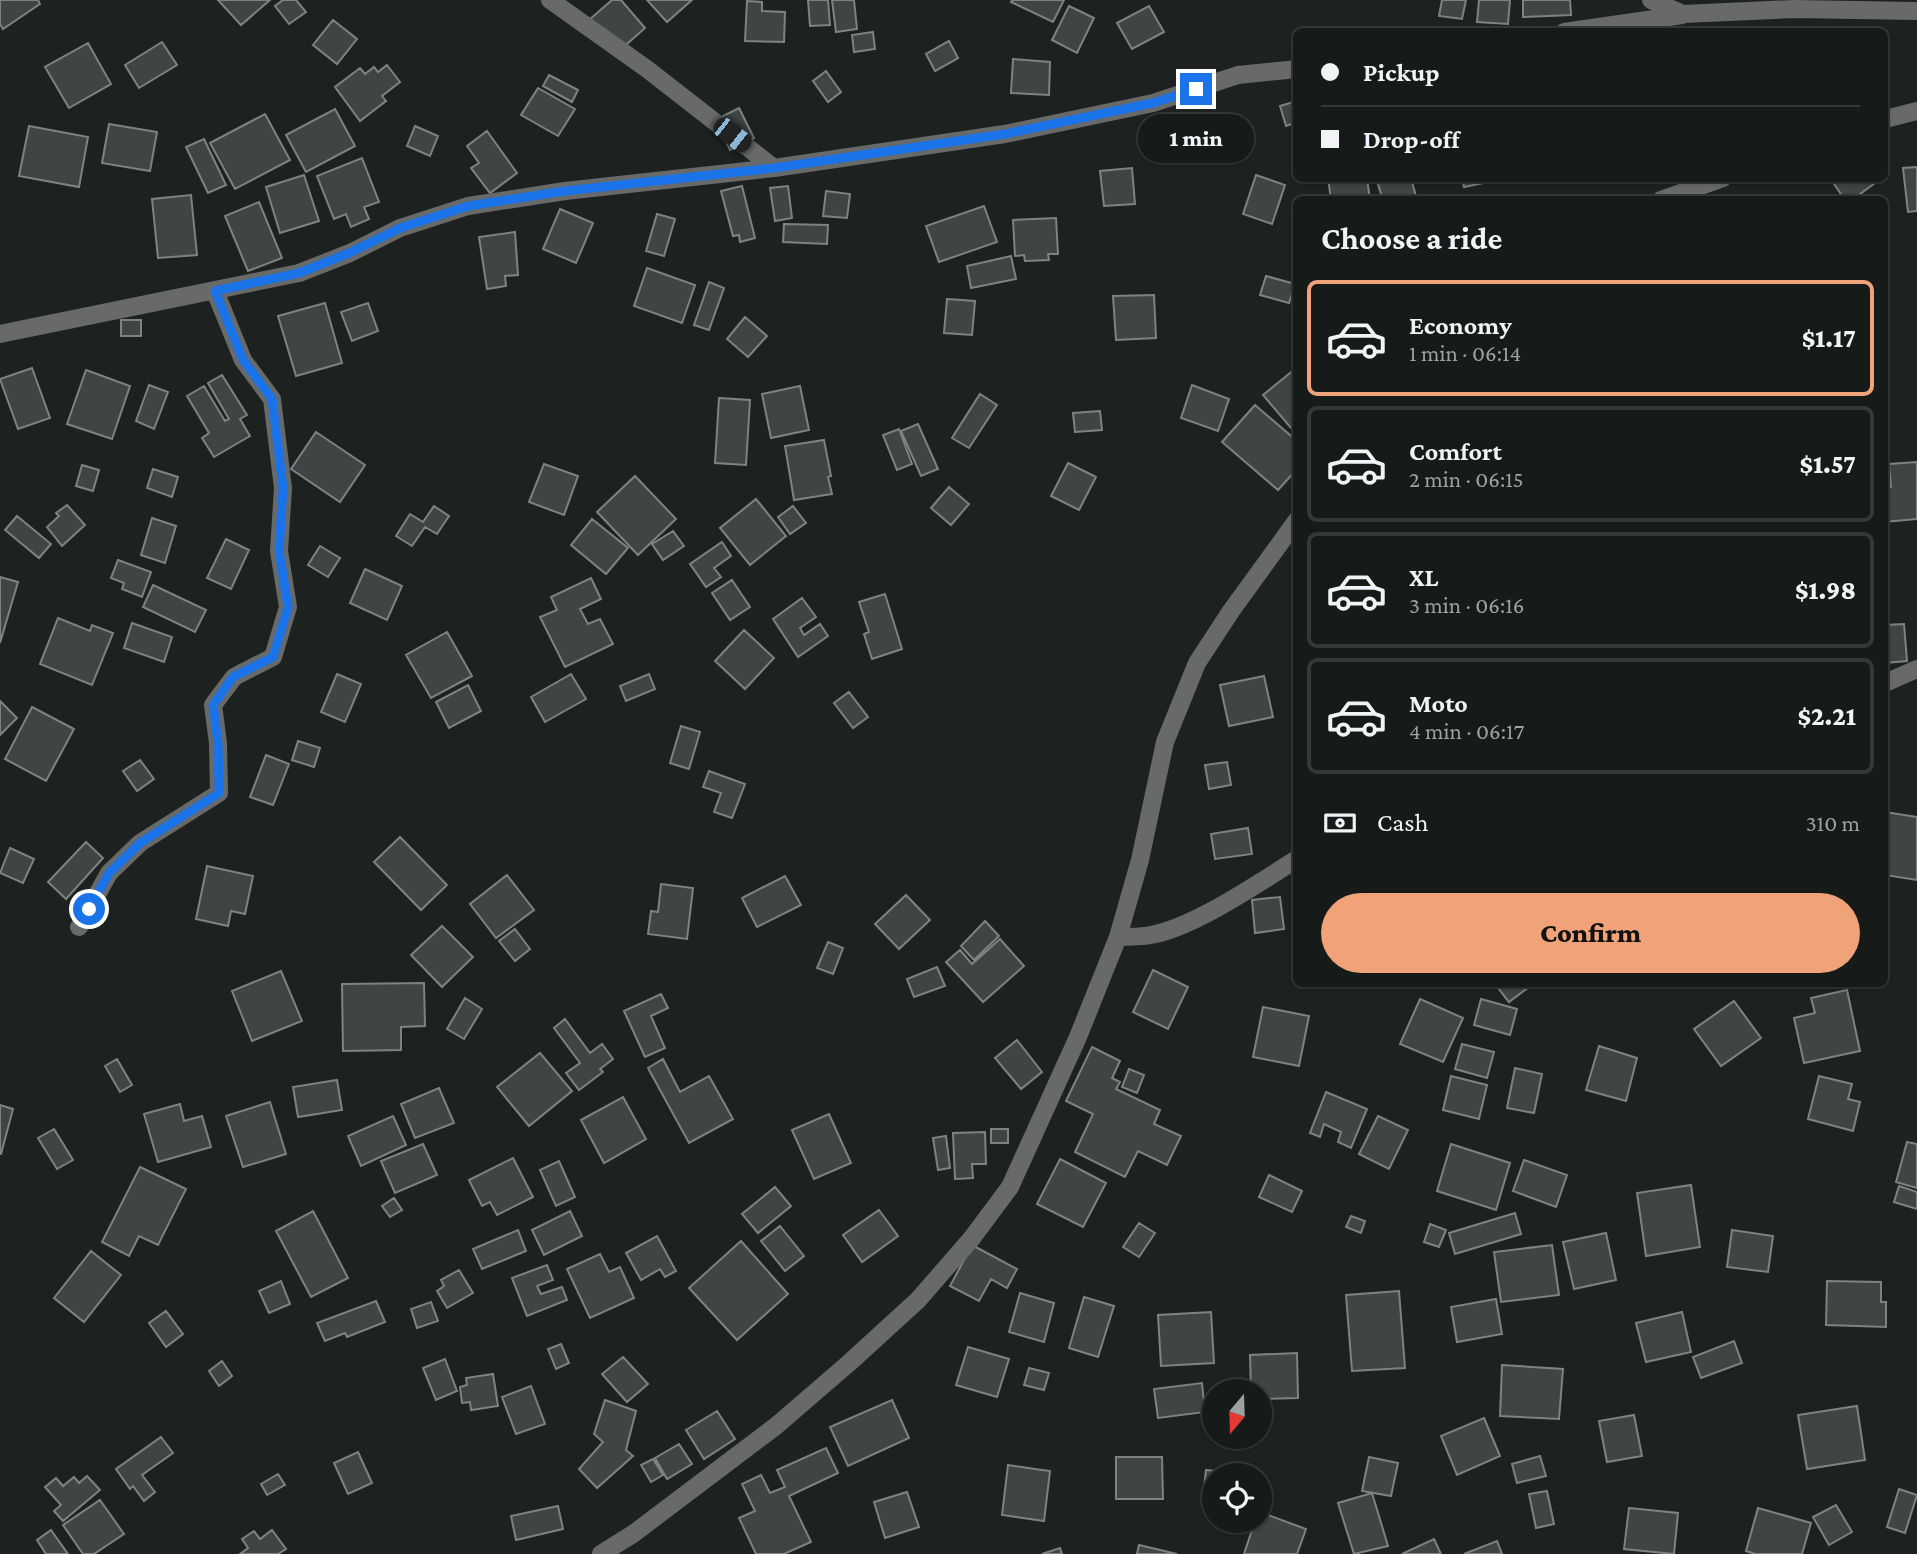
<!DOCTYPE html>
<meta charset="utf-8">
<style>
body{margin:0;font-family:"Crimson Pro",serif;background:#232726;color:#f1f3f6;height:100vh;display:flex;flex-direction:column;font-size:26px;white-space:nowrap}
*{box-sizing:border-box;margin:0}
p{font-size:23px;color:#9ea1a2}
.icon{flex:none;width:38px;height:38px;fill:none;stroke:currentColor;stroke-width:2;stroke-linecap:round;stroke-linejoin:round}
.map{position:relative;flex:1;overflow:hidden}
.sheet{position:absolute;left:1293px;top:196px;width:595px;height:791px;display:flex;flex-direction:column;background:#161a19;border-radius:10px;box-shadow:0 2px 5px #0004,0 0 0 2px #353838}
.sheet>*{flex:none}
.guide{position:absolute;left:1293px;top:28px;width:595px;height:154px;border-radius:10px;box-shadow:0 2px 5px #0004,0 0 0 2px #353838;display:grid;align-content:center;height:154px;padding:0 28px;background:#161a19}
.needle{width:46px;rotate:199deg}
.fabs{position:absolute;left:1202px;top:1379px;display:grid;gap:14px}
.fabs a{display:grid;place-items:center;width:70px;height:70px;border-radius:50%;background:#161a19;box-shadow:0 2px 5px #0004,0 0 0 2px #353838;font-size:35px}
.end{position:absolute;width:32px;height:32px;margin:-16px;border:9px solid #1a73e8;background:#fff;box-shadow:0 0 0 4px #fff}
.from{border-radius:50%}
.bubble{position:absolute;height:49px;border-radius:24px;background:#161a19;box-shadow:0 2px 5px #0004,0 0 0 2px #353838;font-size:23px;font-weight:800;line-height:49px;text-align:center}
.car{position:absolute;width:21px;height:42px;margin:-21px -10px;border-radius:9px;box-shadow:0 0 5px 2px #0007;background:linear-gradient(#222 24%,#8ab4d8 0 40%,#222 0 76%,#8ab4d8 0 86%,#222 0)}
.guide b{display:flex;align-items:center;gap:24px;height:66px;font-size:26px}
.guide b+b{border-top:2px solid #353838}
.guide i{width:18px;height:18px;background:#f1f3f6}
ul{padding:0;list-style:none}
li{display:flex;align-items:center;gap:21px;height:116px;margin:0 14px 10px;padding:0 14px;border:4px solid #353838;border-radius:10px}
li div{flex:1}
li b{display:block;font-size:26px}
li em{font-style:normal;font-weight:800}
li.active{border-color:#f0a279}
li>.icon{width:63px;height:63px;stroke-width:1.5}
h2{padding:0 28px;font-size:32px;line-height:84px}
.pay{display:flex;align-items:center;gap:18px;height:77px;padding:0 28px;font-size:26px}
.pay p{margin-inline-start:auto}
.action{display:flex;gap:14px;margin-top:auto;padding:14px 28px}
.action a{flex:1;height:80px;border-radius:42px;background:#f0a279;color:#111;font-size:28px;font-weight:800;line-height:80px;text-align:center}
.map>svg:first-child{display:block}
.building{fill:#3f4544;stroke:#7d8382;stroke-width:2}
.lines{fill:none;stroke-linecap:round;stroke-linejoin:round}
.minor{stroke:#686a6a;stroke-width:18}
.route{stroke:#1a73e8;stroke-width:9}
</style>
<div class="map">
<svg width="1917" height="1554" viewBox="0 0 1917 1554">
<rect width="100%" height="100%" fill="#1d2221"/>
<!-- building -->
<path class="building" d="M0 0H38L40 4 3 29 0 24Z
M218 0H270L241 25Z
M283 0H296L306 12 289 24 275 6Z
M612 0H621L645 28 618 52 590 19Z
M647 0H692L667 22Z
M808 0H828L830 25 810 26Z
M832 0H854L857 29 836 32Z
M1012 0H1064L1053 22 1011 2Z
M1442 0H1466L1462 19 1439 16Z
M1479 0H1510L1508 24 1477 22Z
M1523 0H1570L1571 15 1523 17Z
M747 1 762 2V11L785 12 784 42 745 41Z
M1069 6 1094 18 1077 53 1052 40Z
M1149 6 1164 32 1132 49 1117 23Z
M333 20 357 39 337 64 313 45Z
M873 32 875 49 854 52 852 35Z
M949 41 958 58 935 71 926 54Z
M162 42 177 65 139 88 125 65Z
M88 43 111 84 69 108 45 67Z
M1013 59 1050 62 1049 95 1011 93Z
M387 65 400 82 382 96 386 101 360 121 335 87 360 68 365 74 374 67 378 72Z
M826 71 841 92 828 102 813 81Z
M549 75 578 90 572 102 543 86Z
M538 88 575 109 558 136 521 115Z
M1297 101V122L1286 126 1280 106Z
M739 108 754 138 730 150 715 120Z
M335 109 355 146 306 172 286 135Z
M265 114 290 160 235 189 210 143Z
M109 124 157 132 150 171 102 163Z
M29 126 88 137 79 187 19 176Z
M415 126 438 136 430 156 407 146Z
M487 131 517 173 490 193 471 168 479 163 467 146Z
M204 139 226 185 208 193 186 147Z
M362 158 379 202 364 207 369 219 351 227 346 214 334 219 317 176Z
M1917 167V211L1908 212 1903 168Z
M1132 168 1135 204 1104 206 1100 171Z
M304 175 319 221 280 233 266 187Z
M1256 175 1285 185 1272 224 1243 214Z
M1328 178H1367L1370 200H1331Z
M1376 178H1411L1417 200H1383Z
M1462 178H1497L1498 180 1464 187Z
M1830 178H1872L1875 183 1852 200H1845Z
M742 186 755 238 740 242 739 235 733 236 721 191Z
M788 186 792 218 775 221 770 188Z
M826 191 850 194 847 218 823 216Z
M191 195 197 255 158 258 152 199Z
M259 202 282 258 248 271 225 216Z
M984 206 997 242 939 262 926 226Z
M560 209 593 223 576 263 543 249Z
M657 214 675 219 664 256 646 251Z
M1056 218 1058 254H1048L1049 260 1025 261 1024 255 1015 256 1013 220Z
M784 224 828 225 827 244 783 242Z
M515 232 518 275 505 276 506 286 487 289 479 237Z
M1011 256 1016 279 971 288 967 266Z
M647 268 695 285 682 323 634 306Z
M1266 276 1295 284 1289 303 1260 295Z
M709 282 724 288 709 330 694 325Z
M1154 295 1156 338 1116 340 1113 296Z
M947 299 975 301 972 335 944 333Z
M325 303 342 363 296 376 278 316Z
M368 303 378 331 352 341 341 312Z
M745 317 767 336 748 357 727 339Z
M121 320H141V336H121Z
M32 368 50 418 18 429 0 379Z
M1295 369 1297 372V435L1263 395Z
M86 370 130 386 112 439 67 424Z
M222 375 247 415 240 419 250 436 214 457 202 438 209 433 187 396 204 386 225 421 229 419 208 383Z
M149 385 168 392 154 429 136 421Z
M1192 385 1229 399 1218 431 1181 418Z
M800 386 809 430 771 438 762 394Z
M980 394 997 405 969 448 952 438Z
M719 398 750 400 746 465 715 463Z
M1255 405 1297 441V469L1278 490 1222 442Z
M1100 411 1102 430 1075 432 1073 413Z
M918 424 938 469 921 476 901 431Z
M899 429 912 464 897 470 883 435Z
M316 432 365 465 340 502 291 469Z
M824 440 831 476 828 477 832 494 794 500 785 446Z
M1917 462V519L1885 522V488L1891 487 1889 464Z
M1068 463 1096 477 1079 510 1051 496Z
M544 464 578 476 564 515 529 502Z
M82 465 99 470 93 491 76 486Z
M153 469 178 477 172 497 147 488Z
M635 476 676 519 638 555 597 512Z
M949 487 969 504 951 525 931 508Z
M756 499 786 536 750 565 720 528Z
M67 505 85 525 62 546 47 527 59 516 56 513Z
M434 506 449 516 437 534 425 527 412 546 396 536 410 514 423 522Z
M793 506 806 523 790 534 778 517Z
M17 516 51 544 39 558 5 530Z
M152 518 176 526 165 563 141 555Z
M592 519 628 548 606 574 571 545Z
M673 531 684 546 663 560 652 544Z
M226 539 249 550 231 589 207 578Z
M722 542 731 556 714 568 721 577 706 587 690 564Z
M320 546 340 558 328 577 308 565Z
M118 560 151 572 142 597 122 589 124 583 111 578Z
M365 569 402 586 387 620 350 603Z
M0 577 18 582 0 643Z
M591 578 601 599 580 609 588 624 600 619 613 644 565 667 540 617 557 610 551 597Z
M732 580 750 607 730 620 712 593Z
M153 585 206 610 195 632 143 607Z
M885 594 902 649 872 659 864 634 869 632 859 602Z
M802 598 816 617 800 628 804 635 820 624 828 636 798 657 773 619Z
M58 618 90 631 92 625 113 633 92 685 40 664Z
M132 623 172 637 164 662 124 648Z
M1904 624 1907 661 1885 663V625Z
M744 630 774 658 745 689 715 661Z
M447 632 472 676 431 698 406 655Z
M337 674 361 684 345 722 321 712Z
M571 674 586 699 545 722 531 697Z
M649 674 655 689 626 701 620 686Z
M1264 676 1273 717 1229 726 1220 685Z
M468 685 481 711 449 728 436 702Z
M849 692 868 717 853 728 834 703Z
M0 701 17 718 0 735Z
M32 707 74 729 46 781 5 759Z
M681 726 700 732 689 769 670 763Z
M298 741 320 748 314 767 292 760Z
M266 755 289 764 273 805 250 797Z
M140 760 154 779 137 791 123 771Z
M1227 762 1231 785 1209 789 1205 765Z
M709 771 745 784 732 818 714 812 721 793 703 787Z
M1885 812 1917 817V880L1885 875Z
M1248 828 1252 854 1215 859 1211 834Z
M400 837 447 885 421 910 374 862Z
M86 842 103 858 66 899 48 882Z
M10 848 34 859 23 883 0 873Z
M207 866 253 876 245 914 231 911 228 926 196 919Z
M507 875 534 910 496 938 470 904Z
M785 876 801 905 757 927 742 898Z
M661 884 693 888 687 939 648 934 651 911 658 912Z
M906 895 930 920 899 949 875 924Z
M1280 897 1284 929 1255 933 1252 900Z
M985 921 999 936 974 960 961 946Z
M442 926 473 957 442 987 411 955Z
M515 929 530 949 515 961 499 941Z
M1000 939 1024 966 983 1002 946 962 960 950 972 964Z
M828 942 843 948 833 974 817 968Z
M937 967 945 986 914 997 907 979Z
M1153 970 1188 987 1168 1029 1133 1012Z
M281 971 302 1021 252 1041 232 991Z
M424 983 425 1026 401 1027V1050L343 1051 342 984Z
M1495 984H1533L1509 1002Z
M1847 990 1860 1051 1804 1063 1794 1018 1815 1013 1811 998Z
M661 994 668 1008 651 1016 665 1048 645 1057 624 1011Z
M465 998 482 1009 464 1039 447 1029Z
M1420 999 1463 1018 1443 1062 1400 1044Z
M1481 999 1517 1009 1510 1035 1474 1025Z
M1734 1001 1761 1038 1721 1066 1694 1029Z
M1263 1007 1309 1016 1299 1066 1253 1057Z
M565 1019 590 1053 602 1044 613 1059 600 1069 603 1072 579 1090 566 1073 580 1063 554 1028Z
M1017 1040 1042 1072 1021 1089 995 1058Z
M1462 1044 1494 1052 1487 1078 1455 1069Z
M1599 1046 1637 1058 1626 1101 1586 1090Z
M1092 1047 1120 1061 1112 1078 1120 1082 1116 1089 1160 1110 1154 1124 1181 1136 1167 1165 1138 1151 1125 1177 1075 1152 1093 1114 1066 1101Z
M540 1053 572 1091 529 1126 497 1087Z
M117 1059 132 1085 120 1092 105 1066Z
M663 1059 680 1092 709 1076 733 1119 689 1143 648 1068Z
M1515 1068 1542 1074 1534 1113 1507 1108Z
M1129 1069 1144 1075 1137 1093 1122 1087Z
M1451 1076 1487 1085 1479 1119 1443 1110Z
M1819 1076 1852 1084 1848 1099 1860 1102 1853 1131 1808 1119Z
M337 1080 342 1110 298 1117 293 1087Z
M439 1088 454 1123 415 1138 401 1104Z
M1326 1092 1367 1109 1351 1148 1338 1142 1341 1132 1324 1124 1320 1137 1310 1133Z
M623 1097 646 1139 604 1163 581 1120Z
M270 1102 286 1154 243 1167 226 1116Z
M180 1104 184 1121 202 1116 211 1147 158 1162 144 1114Z
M0 1105 13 1109 1 1154H0Z
M829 1114 851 1163 814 1179 792 1130Z
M393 1116 406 1145 361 1166 348 1136Z
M1378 1116 1408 1130 1389 1169 1359 1154Z
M54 1129 73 1160 57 1169 38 1138Z
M991 1129H1008V1143H991Z
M985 1132 986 1164H972L973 1178 955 1179 953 1133Z
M946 1136 950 1168 938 1170 933 1138Z
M1907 1142 1917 1144V1188L1896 1182Z
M423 1144 437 1175 395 1193 381 1161Z
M1451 1144 1510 1163 1496 1210 1437 1191Z
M513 1158 533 1197 497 1215 490 1202 482 1206 469 1180Z
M1060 1159 1106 1183 1083 1227 1037 1204Z
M1524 1160 1567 1175 1556 1207 1513 1191Z
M559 1161 575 1197 556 1206 540 1170Z
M140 1167 186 1189 158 1245 139 1236 129 1256 102 1242Z
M1269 1175 1302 1191 1292 1212 1259 1197Z
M1691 1185 1700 1247 1646 1256 1637 1193Z
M1899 1186 1917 1192V1209L1894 1202Z
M775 1187 791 1206 758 1233 742 1214Z
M394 1198 402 1210 390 1217 382 1206Z
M879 1210 898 1236 862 1262 843 1235Z
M313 1211 348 1278 311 1297 276 1231Z
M570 1211 582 1236 544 1255 532 1230Z
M1515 1213 1521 1234 1455 1254 1449 1233Z
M1351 1216 1365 1221 1361 1233 1346 1227Z
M1139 1223 1155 1233 1139 1257 1123 1247Z
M1430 1224 1446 1230 1439 1247 1424 1242Z
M780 1226 804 1256 785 1271 761 1241Z
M518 1230 526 1251 482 1269 473 1249Z
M1732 1230 1773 1236 1768 1272 1727 1267Z
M1606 1233 1616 1280 1574 1289 1563 1242Z
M657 1236 676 1271 665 1277 660 1269 641 1280 626 1253Z
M741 1241 788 1294 737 1340 689 1288Z
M972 1245 1017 1269 1007 1288 991 1279 979 1301 950 1286Z
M1552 1245 1559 1295 1501 1302 1494 1252Z
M91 1251 121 1275 84 1322 54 1298Z
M600 1254 609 1272 620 1267 634 1298 590 1318 567 1269Z
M547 1265 553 1280 537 1286 541 1294 562 1287 567 1300 527 1316 512 1278Z
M459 1270 473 1293 447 1308 437 1291 444 1286 441 1280Z
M281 1281 290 1304 269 1313 259 1291Z
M1827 1281 1881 1282V1302H1886V1327L1826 1325Z
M1399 1291 1405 1368 1352 1371 1346 1295Z
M1020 1293 1054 1303 1044 1342 1009 1332Z
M1084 1297 1114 1306 1098 1357 1069 1348Z
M1496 1299 1502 1334 1457 1342 1451 1307Z
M376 1301 385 1322 347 1337 345 1333 325 1341 317 1323Z
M431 1302 438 1321 417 1328 411 1309Z
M166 1311 183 1334 166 1347 149 1323Z
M1211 1312 1214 1363 1161 1366 1158 1315Z
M1682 1312 1691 1352 1646 1362 1636 1323Z
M1734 1341 1742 1363 1701 1378 1693 1357Z
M561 1344 569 1363 556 1369 548 1349Z
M968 1347 1009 1359 997 1397 956 1385Z
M1297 1353 1298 1398 1260 1399V1391H1251L1250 1355Z
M623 1357 648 1384 627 1402 602 1374Z
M445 1359 457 1391 436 1400 423 1368Z
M222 1361 232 1376 219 1386 209 1371Z
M1502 1365 1563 1369 1559 1419 1500 1416Z
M1029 1368 1049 1373 1044 1390 1024 1385Z
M493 1374 498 1406 471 1410 470 1402 462 1403 460 1387 467 1385 466 1378Z
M1202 1383 1205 1412 1158 1418 1154 1389Z
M531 1386 545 1424 516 1434 502 1397Z
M605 1400 636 1411 626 1450 633 1456 597 1488 579 1469 603 1442 594 1434Z
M892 1400 909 1438 848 1466 830 1427Z
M1857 1406 1865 1460 1807 1469 1798 1415Z
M717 1411 735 1439 704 1459 686 1430Z
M1634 1415 1642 1456 1607 1462 1599 1421Z
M1484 1418 1500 1456 1457 1475 1441 1436Z
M161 1437 173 1453 142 1475 155 1492 144 1501 133 1486 130 1489 116 1469Z
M679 1444 692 1464 667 1479 655 1458Z
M826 1448 838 1473 789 1496 811 1542 784 1554H756L739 1518 755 1511 742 1484 761 1475 770 1493 785 1487 777 1470Z
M358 1452 372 1483 348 1494 334 1463Z
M1540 1456 1546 1476 1517 1483 1512 1464Z
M1116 1457H1162L1163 1499H1116Z
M1369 1457 1398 1463 1391 1496 1362 1491Z
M653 1459 663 1475 651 1482 641 1465Z
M1008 1465 1050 1471 1044 1521 1002 1515Z
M1206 1470 1254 1475H1214V1496L1203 1495Z
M278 1474 285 1485 267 1495 261 1484Z
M87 1476 100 1490 63 1521 54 1511 61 1505 45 1487 56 1478 63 1486 74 1477 79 1483Z
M1899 1489 1917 1495 1905 1533 1887 1527Z
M1547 1491 1554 1524 1536 1528 1529 1494Z
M907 1492 919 1527 885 1538 874 1502Z
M1372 1493 1388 1546 1354 1554 1338 1503Z
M100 1500 124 1534 94 1554H83L63 1525Z
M1836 1505 1852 1532 1829 1545 1813 1517Z
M558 1506 563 1529 516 1540 511 1516Z
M1629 1508 1678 1513 1674 1554 1624 1549Z
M1758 1508 1811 1523 1802 1554H1755L1746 1551Z
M1260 1512 1306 1529 1297 1554H1244L1255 1521H1260Z
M51 1530 68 1554H46L37 1540Z
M272 1530 286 1549 278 1554H240L248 1548 242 1539 254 1531 260 1539Z
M1434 1539 1441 1554H1402Z
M1497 1541 1502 1554H1464Z
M1139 1545 1177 1554H1137Z
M1060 1548 1062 1554H1042Z"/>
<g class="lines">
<!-- minor -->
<path class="minor" d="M550 0 647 69 774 168
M1651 0 1683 14 1794 9 1917 11
M1564 32 1682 15
M1885 119 1917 111
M1661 200 1723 178
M0 334 299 273 350 253 400 228 468 206 565 191 774 168 1005 134 1153 103 1238 75 1297 69
M1885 683 1917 669
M79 927 109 873 140 843 219 793 218 743 213 705 234 677 273 657 288 607 279 551 283 488 272 399 243 360 215 291
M1118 937C1129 937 1140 937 1151 935 1195 927 1258 883 1297 859
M601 1554 633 1534 776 1426 849 1363 918 1300 972 1238 1010 1187 1078 1037 1118 937 1140 860 1165 742 1197 663 1231 611 1297 520"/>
</g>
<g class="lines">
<!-- route -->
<path class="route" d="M89 909 109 873 140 843 219 793 218 743 213 705 233 677 273 657 288 607 279 551 283 488 272 399 243 360 215 291 299 273 349 253 400 228 468 206 565 191 774 168 1005 134 1153 103 1196 89"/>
</g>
</svg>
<div class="fabs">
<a><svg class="needle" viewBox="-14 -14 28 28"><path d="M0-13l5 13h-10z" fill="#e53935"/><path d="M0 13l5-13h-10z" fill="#9ea1a2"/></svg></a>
<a><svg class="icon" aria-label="locate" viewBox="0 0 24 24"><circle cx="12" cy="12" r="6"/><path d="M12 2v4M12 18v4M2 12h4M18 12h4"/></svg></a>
</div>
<i class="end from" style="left:89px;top:909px"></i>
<i class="end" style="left:1196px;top:89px"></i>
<div class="bubble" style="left:1138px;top:114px;width:116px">1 min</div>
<i class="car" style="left:732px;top:135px;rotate:128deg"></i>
<div class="guide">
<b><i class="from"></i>Pickup</b>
<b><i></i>Drop-off</b>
</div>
<section class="sheet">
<h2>Choose a ride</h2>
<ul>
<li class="active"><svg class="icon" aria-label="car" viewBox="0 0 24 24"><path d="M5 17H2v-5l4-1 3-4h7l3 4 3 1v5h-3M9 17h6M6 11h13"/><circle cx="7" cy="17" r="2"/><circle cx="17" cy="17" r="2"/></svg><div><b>Economy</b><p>1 min · 06:14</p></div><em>$1.17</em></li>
<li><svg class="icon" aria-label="car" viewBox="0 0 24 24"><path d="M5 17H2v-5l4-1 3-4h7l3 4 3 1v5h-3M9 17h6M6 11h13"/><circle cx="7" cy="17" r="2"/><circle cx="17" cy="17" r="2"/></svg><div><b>Comfort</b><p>2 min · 06:15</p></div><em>$1.57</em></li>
<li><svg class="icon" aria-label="car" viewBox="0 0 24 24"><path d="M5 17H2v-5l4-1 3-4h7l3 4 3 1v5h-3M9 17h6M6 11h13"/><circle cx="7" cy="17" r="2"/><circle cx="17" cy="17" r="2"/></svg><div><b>XL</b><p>3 min · 06:16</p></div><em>$1.98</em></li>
<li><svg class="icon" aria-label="car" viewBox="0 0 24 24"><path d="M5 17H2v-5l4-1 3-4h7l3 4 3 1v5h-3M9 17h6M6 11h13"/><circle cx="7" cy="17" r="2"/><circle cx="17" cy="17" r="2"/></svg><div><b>Moto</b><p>4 min · 06:17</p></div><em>$2.21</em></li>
</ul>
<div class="pay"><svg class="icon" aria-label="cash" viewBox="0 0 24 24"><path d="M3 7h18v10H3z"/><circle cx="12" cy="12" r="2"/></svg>Cash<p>310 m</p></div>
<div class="action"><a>Confirm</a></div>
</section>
</div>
